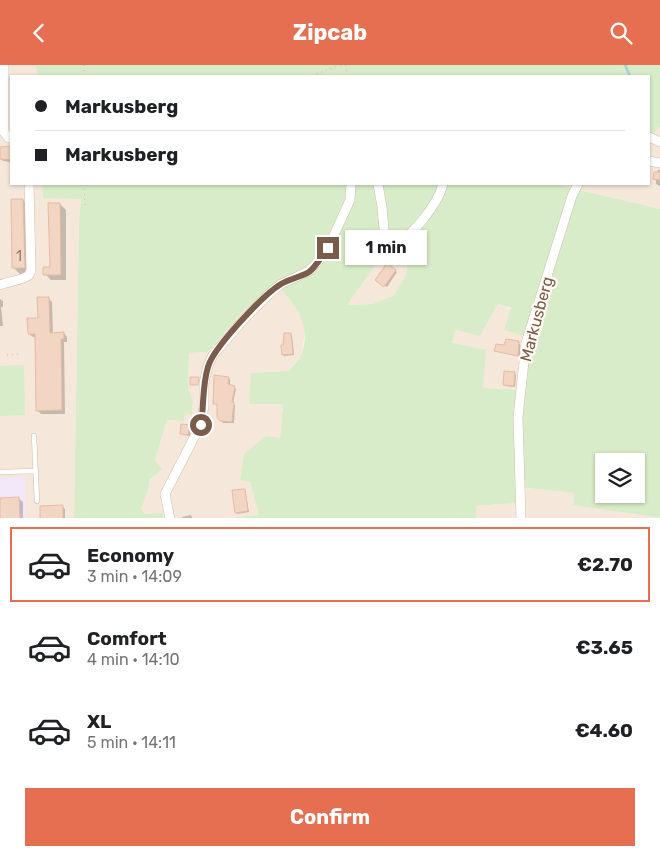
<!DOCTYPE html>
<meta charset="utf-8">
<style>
body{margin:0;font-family:Rubik,sans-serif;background:#f2f2f2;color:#202124;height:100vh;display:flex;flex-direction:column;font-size:19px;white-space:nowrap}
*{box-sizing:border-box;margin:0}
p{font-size:16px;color:#757577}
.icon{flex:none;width:28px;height:28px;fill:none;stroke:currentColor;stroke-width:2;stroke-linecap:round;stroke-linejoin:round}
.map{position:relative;height:453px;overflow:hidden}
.details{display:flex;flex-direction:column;background:#fff;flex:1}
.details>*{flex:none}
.hud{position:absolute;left:10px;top:10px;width:640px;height:110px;border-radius:0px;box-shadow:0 1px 4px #0004;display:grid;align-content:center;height:110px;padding:0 25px;background:#fff}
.fabs{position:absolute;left:595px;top:388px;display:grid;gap:10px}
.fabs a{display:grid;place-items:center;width:50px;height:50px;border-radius:0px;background:#fff;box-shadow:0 1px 4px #0004;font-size:25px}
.end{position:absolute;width:22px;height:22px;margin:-11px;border:6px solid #7a5c4d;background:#fff;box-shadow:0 0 0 2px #fff}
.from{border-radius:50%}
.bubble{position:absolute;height:35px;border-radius:0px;background:#fff;box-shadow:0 1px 4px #0004;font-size:16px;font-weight:700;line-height:35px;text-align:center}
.hud b{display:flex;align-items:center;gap:18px;height:48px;font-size:19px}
.hud b+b{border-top:1px solid #e0e0e0}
.hud i{width:12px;height:12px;background:#202124}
ul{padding:9px 0 0;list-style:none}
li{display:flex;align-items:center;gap:15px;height:75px;margin:0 10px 8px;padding:0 15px;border:2px solid transparent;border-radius:0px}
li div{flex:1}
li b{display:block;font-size:19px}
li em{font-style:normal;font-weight:700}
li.active{border-color:#e76f51}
li>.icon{width:45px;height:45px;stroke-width:1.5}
.action{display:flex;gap:10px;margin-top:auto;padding:10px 25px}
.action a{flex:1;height:58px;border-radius:0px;background:#e76f51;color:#fff;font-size:20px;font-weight:700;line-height:58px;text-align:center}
header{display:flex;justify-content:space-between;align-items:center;height:65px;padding:0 25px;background:#e76f51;color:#fff;font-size:22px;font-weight:700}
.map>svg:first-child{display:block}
.residential{fill:#f5e8da}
.education{fill:#f3e8fa}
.green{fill:#d8ecc9;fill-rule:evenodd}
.shadow{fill:#0003}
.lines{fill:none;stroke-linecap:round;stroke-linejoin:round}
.stream{stroke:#a5d3da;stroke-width:2.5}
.building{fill:#f3d5c3;stroke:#e6bba3}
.lane-casing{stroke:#d1beb0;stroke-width:5.5}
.street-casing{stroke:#d1beb0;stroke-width:10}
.path{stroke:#d9b8a5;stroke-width:1;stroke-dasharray:1 4;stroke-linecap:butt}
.lane{stroke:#fff;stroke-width:4.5}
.street{stroke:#fff;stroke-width:9}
.route{stroke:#7a5c4d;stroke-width:6}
.labels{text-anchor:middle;stroke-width:4.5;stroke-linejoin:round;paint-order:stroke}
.number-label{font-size:14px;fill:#987a6a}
.street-label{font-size:16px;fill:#7a5c4d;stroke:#fffaf3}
</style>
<header><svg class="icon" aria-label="back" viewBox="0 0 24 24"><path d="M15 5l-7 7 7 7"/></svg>Zipcab<svg class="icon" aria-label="search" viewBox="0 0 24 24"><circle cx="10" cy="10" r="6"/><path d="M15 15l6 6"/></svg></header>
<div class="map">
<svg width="660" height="454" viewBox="0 0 660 454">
<rect width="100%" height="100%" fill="#fdf6ec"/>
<!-- residential -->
<path class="residential" d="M0 0H36L37 11H11V119H42L43 133H81L79 154 74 453H0Z
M660 62V144L555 119H649V72Z
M379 179 399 184 407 203 405 212 393 231 372 239 346 240 378 196 368 185Z
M276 219 297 244 306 264 301 290 289 306 251 308 283 339 280 373 250 417 259 451 234 454 164 453 163 448 145 449 141 444 148 426 155 395 167 355 184 356 185 348 192 350 193 337 188 322 189 288 208 287 242 247Z
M498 239 511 244 532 273 524 325 483 323 452 279 456 265 480 271Z
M517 422 574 428 573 440 660 453H476V441L517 438Z"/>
<!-- education -->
<path class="education" d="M25 412V453H0V413Z"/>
<!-- green -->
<path class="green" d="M36 0H660V62L649 72V11H37Z
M42 119H555L660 144V453L573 440 574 428 518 422 517 438 476 441V453H234L259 450 250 417 240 415 244 389 266 371 280 373 283 339H249L251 308 289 306C293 301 298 295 301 290 313 260 295 240 276 219L242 247 208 287 189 288 188 322 193 337 192 350 185 348 184 356 167 355 155 395 162 404 150 414 148 426 141 444 145 449 163 448 164 453H74L79 154 81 134 43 133ZM379 179 388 190 399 184 407 203 405 212 393 231 372 239 347 240 378 196 368 185ZM498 239 511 243 504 265 532 273 524 325 483 323 486 285 452 278 456 265 480 271ZM604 396H636V429H604Z
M24 300 25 350 0 351V301Z"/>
<!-- shadow -->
<path class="shadow" d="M0 83H11V97L3 96 0 93Z
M658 105H660V121L656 119V116L654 114Z
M23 135 29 141 30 208 20 209 14 203Z
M60 139 66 145V215H51L45 209 51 203Z
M395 206 397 207 387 222 378 217Z
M48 233 52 237 53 269 64 268 67 272V277H64L65 349H41L37 345 36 272H33L29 269 39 254Z
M0 234 3 236V242H1L3 261H0Z
M291 269 292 271 294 290 284 291 283 290Z
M518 277 520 279V292L496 286Z
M514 308 516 310 515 322 506 321 504 320Z
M229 313 230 315V321L236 324 233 338 235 340 234 358H223L221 356 219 340 215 338Z
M182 361 191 363 190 371 182 369Z
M245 425 249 447 237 449 236 447Z
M18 433 23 437V454H2Z
M62 441 65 444V454H42Z
M191 450 193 454H183L182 452Z"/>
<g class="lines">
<!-- stream -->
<path class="stream" d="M625 0 630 11"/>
</g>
<!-- building -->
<path class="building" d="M11 81V95L0 94V82Z
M654 107H660V115L653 114Z
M11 134H23L25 203H12Z
M48 138H60L61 210H43V202H50Z
M387 198 396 205 384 222 375 215Z
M37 232H49L50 268 64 267V274H61L62 345 36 346 35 269H28L27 253H38Z
M284 268H291L293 289 282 290 281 280H283Z
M506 274 519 276 518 291 494 286 496 279 504 280Z
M504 306 515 307 514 321 503 320Z
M214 310 229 312 228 319 235 321 232 337H234L232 357 220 356 217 352V339H213Z
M190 312H199L198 320H190Z
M181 359 190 360 188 370 180 369Z
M245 424 248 446 235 448 232 425Z
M19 432 20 454H0V433Z
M63 440V454H40V441Z"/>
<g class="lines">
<defs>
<path id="lane" d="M34 371 37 436
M0 407 36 406"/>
<path id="street" d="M4 0V67L9 73H11
M649 72 660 77
M649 96 660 98
M378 119 382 142 385 175 387 180 391 181C411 174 438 139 443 119
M0 220C9 216 21 216 29 210L31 205 29 119
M170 454 165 429 201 359 204 341V318L208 301 213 290 244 254 269 229 281 219 309 206 319 195 328 183 350 135 351 119
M521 454 518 352 526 278 572 131 578 119"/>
</defs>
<!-- lane casing -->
<use href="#lane" class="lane-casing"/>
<!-- street casing -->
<use href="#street" class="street-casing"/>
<!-- path -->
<path class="path" d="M84 0V11
M312 11 334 2 347 0
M345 11 348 1
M84 119 85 140
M7 290 20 289"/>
<!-- lane -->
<use href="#lane" class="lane"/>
<!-- street -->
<use href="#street" class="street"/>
</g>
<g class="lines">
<!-- route -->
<path class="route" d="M201 360C204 341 202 321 208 302 213 283 263 230 281 219 289 214 301 212 309 207 316 202 322 190 328 183"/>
</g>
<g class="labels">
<!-- number labels -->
<g class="number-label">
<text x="19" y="196">1</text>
</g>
<!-- street labels -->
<g class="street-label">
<text transform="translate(536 254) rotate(-75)" y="6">Markusberg</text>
</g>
</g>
</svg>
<div class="fabs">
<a><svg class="icon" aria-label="layers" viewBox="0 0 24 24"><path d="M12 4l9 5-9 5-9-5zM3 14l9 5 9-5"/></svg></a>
</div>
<i class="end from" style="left:201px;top:360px"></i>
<i class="end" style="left:328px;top:183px"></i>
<div class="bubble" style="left:345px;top:165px;width:82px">1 min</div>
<div class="hud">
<b><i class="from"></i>Markusberg</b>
<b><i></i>Markusberg</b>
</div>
</div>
<section class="details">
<ul>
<li class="active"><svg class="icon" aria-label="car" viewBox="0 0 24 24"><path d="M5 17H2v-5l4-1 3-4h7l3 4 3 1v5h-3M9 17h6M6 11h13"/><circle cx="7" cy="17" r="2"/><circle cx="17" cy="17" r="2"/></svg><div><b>Economy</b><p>3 min · 14:09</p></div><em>€2.70</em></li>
<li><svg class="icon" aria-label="car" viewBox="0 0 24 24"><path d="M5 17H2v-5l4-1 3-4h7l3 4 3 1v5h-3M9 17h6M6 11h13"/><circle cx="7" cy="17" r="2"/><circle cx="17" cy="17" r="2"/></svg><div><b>Comfort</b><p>4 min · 14:10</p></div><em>€3.65</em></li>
<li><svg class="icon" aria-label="car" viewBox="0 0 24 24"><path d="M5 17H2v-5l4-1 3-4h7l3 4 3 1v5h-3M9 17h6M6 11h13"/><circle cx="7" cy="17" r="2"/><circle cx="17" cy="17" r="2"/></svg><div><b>XL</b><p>5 min · 14:11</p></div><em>€4.60</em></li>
</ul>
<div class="action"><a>Confirm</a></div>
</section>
